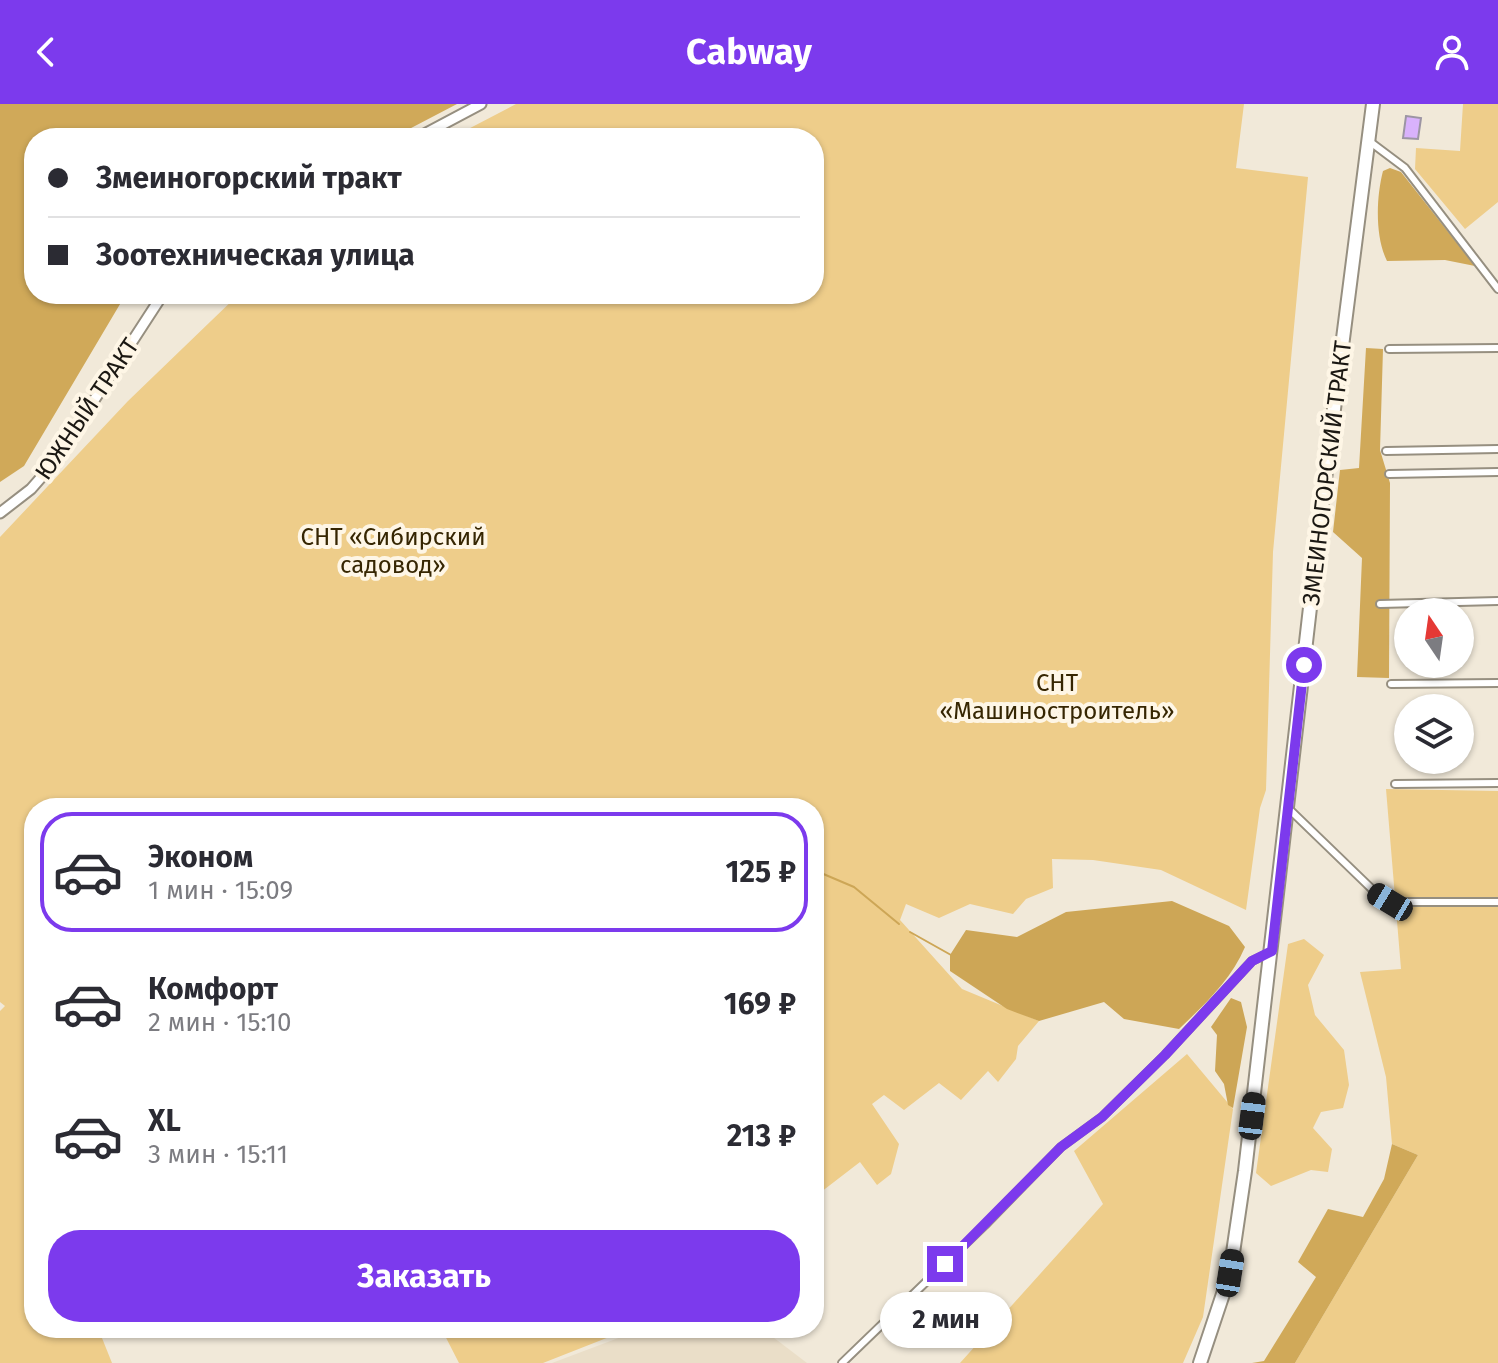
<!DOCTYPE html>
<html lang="ru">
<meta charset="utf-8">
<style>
body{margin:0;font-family:"Fira Sans",sans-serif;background:#f7f7f7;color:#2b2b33;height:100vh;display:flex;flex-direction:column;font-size:30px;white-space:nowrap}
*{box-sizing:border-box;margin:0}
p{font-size:26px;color:#7c7c81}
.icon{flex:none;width:44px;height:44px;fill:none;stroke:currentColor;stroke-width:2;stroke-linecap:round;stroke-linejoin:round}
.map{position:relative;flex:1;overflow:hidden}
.sheet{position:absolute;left:24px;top:694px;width:800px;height:540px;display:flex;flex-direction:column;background:#fff;border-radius:32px;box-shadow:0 2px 6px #0004}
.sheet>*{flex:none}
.hud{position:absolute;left:24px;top:24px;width:800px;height:176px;border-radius:32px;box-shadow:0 2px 6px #0004;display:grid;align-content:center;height:176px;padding:0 24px;background:#fff}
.needle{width:52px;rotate:347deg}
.buttons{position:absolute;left:1394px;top:494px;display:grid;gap:16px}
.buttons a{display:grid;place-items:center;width:80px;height:80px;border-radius:50%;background:#fff;box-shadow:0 2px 6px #0004;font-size:40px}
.end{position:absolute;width:36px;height:36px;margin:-18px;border:10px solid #7c3aed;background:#fff;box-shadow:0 0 0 4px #fff}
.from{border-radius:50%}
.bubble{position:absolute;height:56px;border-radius:28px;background:#fff;box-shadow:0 2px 6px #0004;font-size:26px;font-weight:700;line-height:56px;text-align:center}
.car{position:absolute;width:24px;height:48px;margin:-24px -12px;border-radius:10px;box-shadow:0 0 6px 2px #0007;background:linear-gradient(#222 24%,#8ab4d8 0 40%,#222 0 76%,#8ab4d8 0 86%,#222 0)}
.hud b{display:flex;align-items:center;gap:28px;height:76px;font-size:30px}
.hud b+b{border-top:2px solid #e1e1e2}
.hud i{width:20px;height:20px;background:#2b2b33}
ul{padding:14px 0 0;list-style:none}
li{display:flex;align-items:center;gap:24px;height:120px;margin:0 16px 12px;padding:0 8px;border:4px solid transparent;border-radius:32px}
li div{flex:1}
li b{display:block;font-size:30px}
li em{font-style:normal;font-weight:700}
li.selected{border-color:#7c3aed}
li>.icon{width:72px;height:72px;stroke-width:1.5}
.cta{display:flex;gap:16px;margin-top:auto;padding:16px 24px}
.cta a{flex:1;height:92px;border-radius:32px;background:#7c3aed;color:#fff;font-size:32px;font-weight:700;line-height:92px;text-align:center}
header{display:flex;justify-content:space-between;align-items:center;height:104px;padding:0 24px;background:#7c3aed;color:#fff;font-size:36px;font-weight:700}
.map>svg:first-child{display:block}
.built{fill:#eadec8}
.green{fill:#eecd8a}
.forest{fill:#d0a959}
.water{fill:#cda656}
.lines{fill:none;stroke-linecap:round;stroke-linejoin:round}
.stream{stroke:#cda656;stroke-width:2}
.building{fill:#d9b2fc;stroke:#9c95a3;stroke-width:2}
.street-casing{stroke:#968f80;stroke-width:10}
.secondary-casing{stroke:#968f80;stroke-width:13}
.highway-casing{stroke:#968f80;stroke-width:16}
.street{stroke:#fff;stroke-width:6}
.secondary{stroke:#fff;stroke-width:9}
.highway{stroke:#fff;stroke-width:12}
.route{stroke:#7c3aed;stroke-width:10}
.labels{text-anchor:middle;stroke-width:8;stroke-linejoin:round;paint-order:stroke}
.street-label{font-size:24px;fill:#1b1813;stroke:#fef6e6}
.park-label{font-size:24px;fill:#362602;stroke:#fef6e6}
</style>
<header><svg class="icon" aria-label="back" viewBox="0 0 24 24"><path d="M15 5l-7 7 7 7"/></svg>Cabway<svg class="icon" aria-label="person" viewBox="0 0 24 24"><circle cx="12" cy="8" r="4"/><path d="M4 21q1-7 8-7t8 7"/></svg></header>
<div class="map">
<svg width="1498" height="1259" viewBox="0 0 1498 1259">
<rect width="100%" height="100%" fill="#f1e9d9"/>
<!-- built -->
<path class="built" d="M645 1224H761L807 1259H552Z"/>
<!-- green -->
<path class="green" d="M516 0H1244L1236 64 1308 73 1273 448 1266 686 1260 704 1246 806 1161 766 1093 756 1052 755 1053 784 1026 795 1013 810 970 800 939 814 906 800 900 816 962 885 1039 917 1018 942 1016 955 998 978 988 967 961 996 939 979 904 1006 884 991 872 1000 899 1040 891 1070 877 1081 860 1058 821 1088 814 1081V704H34V1224H98L112 1259H0V907L5 902 0 898V433L128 297 239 190H814V34H451Z
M1463 0H1498V98L1465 125 1415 65 1416 44 1460 47Z
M1386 685 1498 687V1259H1295L1418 1051 1392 1040 1386 973 1360 868 1401 865Z
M1304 835 1324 851 1308 881 1315 911 1344 946 1349 981 1343 1004 1321 1008 1313 1024 1332 1045 1328 1068 1311 1066 1271 1082 1256 1069 1288 840Z
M1187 950 1233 1005 1203 1213 1183 1259H960L1103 1100 1074 1047Z
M441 1224H632L543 1259H459Z"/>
<!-- forest -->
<path class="forest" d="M0 0H457L392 34H34V190H126L24 362 0 378Z
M1390 64 1401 68 1475 162 1445 156 1387 157C1375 133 1376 94 1383 67Z
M1366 244 1383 245 1380 346 1390 379 1389 574 1357 573 1362 454 1333 428 1340 366 1359 364Z
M1392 1040 1418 1051 1295 1259H1252L1264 1257 1316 1173 1298 1158 1328 1105 1363 1113 1384 1075Z"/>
<!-- water -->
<path class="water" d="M1172 797 1229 822 1245 843C1231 876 1205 900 1179 925L1124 915 1104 898 1039 917 1007 905 950 867V851L966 826 1017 833 1066 808Z
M1231 894 1241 898 1247 923 1233 1004 1228 1001 1224 980 1215 967 1217 931 1211 923Z"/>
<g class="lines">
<!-- stream -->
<path class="stream" d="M814 766 854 783 899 820
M910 828 951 851"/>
</g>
<!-- building -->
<path class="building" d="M1406 12 1421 14 1418 35 1403 34Z"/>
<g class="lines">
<defs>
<path id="street" d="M1369 37 1405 64 1498 185
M1389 245 1498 244
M1386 347 1498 345
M1389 370 1498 368
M1380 500 1498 497
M1391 580 1498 579
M1395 680 1498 679
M1288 704 1376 789 1390 798H1498
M842 1259 985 1121 1061 1043 1102 1013 1165 951 1252 857 1271 848"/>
<path id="secondary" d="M417 34 481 0
M0 409 31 385 52 361 163 190"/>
<path id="highway" d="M1200 1259 1230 1169 1245 1067 1323 391 1373 0"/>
</defs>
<!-- street casing -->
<use href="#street" class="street-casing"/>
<!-- secondary casing -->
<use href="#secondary" class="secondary-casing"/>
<!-- highway casing -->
<use href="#highway" class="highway-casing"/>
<!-- street -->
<use href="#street" class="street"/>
<!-- secondary -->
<use href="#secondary" class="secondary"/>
<!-- highway -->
<use href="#highway" class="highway"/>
</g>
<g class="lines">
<!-- route -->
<path class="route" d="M945 1160 1061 1043 1102 1013 1165 951 1252 857 1272 847 1304 561"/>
</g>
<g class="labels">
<!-- street labels -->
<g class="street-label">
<text transform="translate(87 305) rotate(-56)" y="8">ЮЖНЫЙ ТРАКТ</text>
<text transform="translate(1327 369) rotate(-83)" y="8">ЗМЕИНОГОРСКИЙ ТРАКТ</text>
</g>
<!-- park labels -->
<g class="park-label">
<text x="393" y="441">СНТ «Сибирский<tspan x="393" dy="28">садовод»</tspan></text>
<text x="1057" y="587">СНТ<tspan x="1057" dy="28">«Машиностроитель»</tspan></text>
</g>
</g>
</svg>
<div class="buttons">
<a><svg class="needle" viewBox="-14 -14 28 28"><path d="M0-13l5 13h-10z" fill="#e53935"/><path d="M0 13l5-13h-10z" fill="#7c7c81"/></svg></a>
<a><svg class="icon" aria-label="layers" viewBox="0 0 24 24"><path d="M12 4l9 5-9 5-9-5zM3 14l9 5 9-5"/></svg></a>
</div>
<i class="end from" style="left:1304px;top:561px"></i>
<i class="end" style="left:945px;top:1160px"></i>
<div class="bubble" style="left:880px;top:1188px;width:132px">2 мин</div>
<i class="car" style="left:1390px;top:798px;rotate:301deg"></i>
<i class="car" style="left:1252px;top:1012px;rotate:7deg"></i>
<i class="car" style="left:1230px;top:1169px;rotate:9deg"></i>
<div class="hud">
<b><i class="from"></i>Змеиногорский тракт</b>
<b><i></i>Зоотехническая улица</b>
</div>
<section class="sheet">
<ul>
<li class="selected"><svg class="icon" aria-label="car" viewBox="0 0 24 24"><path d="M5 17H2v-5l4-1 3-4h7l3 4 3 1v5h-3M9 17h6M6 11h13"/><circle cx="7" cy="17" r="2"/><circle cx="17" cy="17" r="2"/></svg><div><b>Эконом</b><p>1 мин · 15:09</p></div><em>125 ₽</em></li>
<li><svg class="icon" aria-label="car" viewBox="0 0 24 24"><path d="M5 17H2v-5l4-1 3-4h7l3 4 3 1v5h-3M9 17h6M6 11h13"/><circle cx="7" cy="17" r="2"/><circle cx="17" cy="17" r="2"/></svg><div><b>Комфорт</b><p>2 мин · 15:10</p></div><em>169 ₽</em></li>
<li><svg class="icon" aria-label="car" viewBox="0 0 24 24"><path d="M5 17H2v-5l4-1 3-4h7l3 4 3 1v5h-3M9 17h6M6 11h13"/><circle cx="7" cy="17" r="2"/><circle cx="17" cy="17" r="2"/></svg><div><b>XL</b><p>3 мин · 15:11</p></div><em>213 ₽</em></li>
</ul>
<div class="cta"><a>Заказать</a></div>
</section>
</div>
